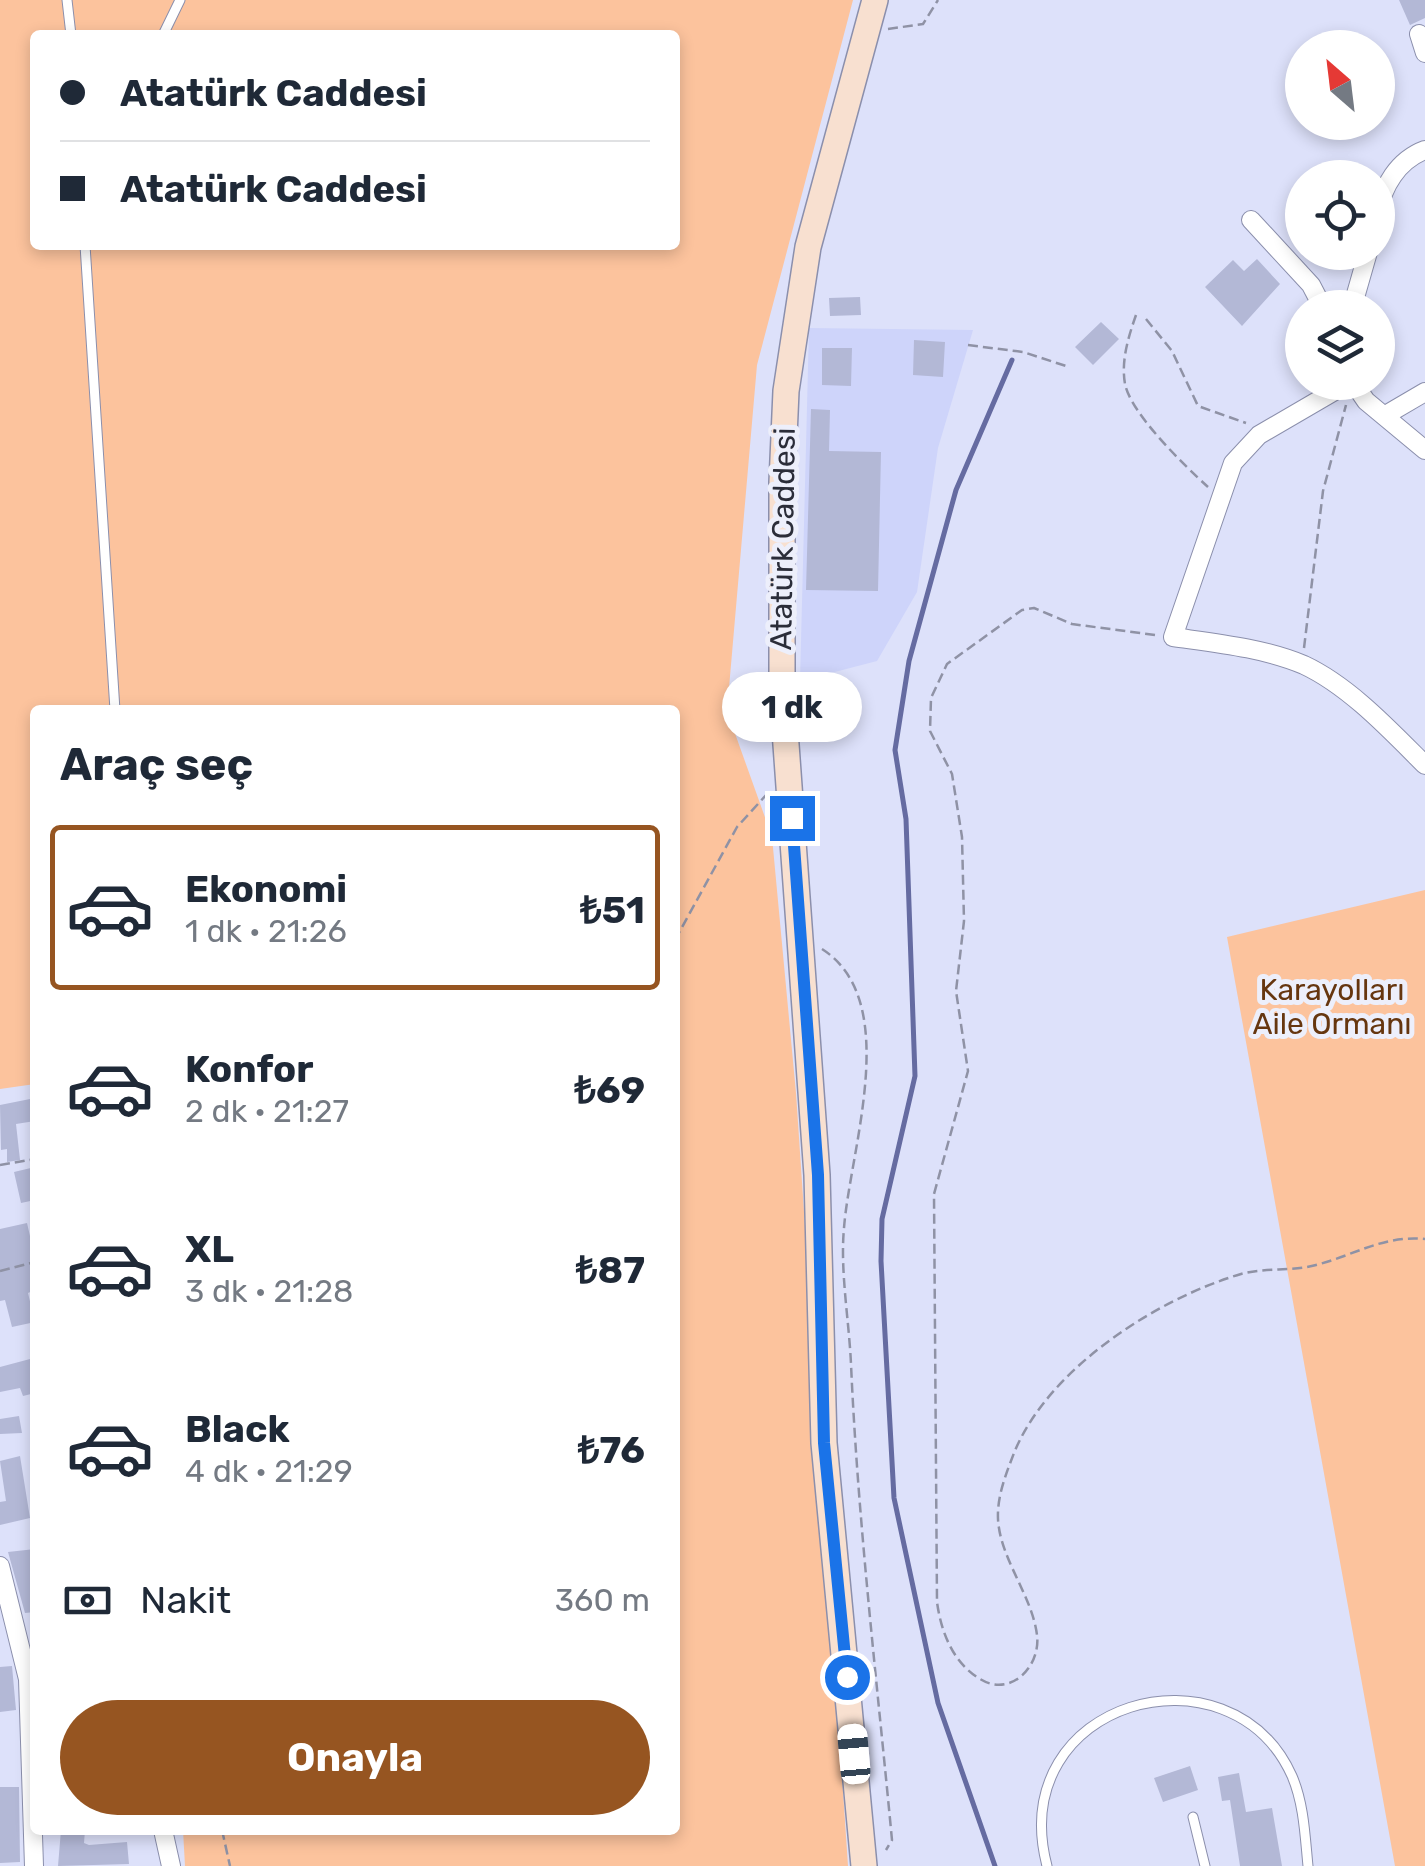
<!DOCTYPE html>
<html lang="tr">
<meta charset="utf-8">
<style>
body{margin:0;font-family:Rubik,sans-serif;background:#f6f6f7;color:#1f2937;height:100vh;display:flex;flex-direction:column;font-size:38px;white-space:nowrap}
*{box-sizing:border-box;margin:0}
p{font-size:32px;color:#747a83}
.icon{flex:none;width:55px;height:55px;fill:none;stroke:currentColor;stroke-width:2;stroke-linecap:round;stroke-linejoin:round}
.map{position:relative;flex:1;overflow:hidden}
.details{position:absolute;left:30px;top:705px;width:650px;height:1130px;display:flex;flex-direction:column;background:#fff;border-radius:10px;box-shadow:0 5px 15px #0003}
.details>*{flex:none}
.guide{position:absolute;left:30px;top:30px;width:650px;height:220px;border-radius:10px;box-shadow:0 5px 15px #0003;display:grid;align-content:center;height:220px;padding:0 30px;background:#fff}
.needle{width:65px;rotate:332deg}
.buttons{position:absolute;left:1285px;top:30px;display:grid;gap:20px}
.buttons a{display:grid;place-items:center;width:110px;height:110px;border-radius:50%;background:#fff;box-shadow:0 5px 15px #0003;font-size:50px}
.end{position:absolute;width:45px;height:45px;margin:-22px;border:12px solid #1a73e8;background:#fff;box-shadow:0 0 0 5px #fff}
.from{border-radius:50%}
.bubble{position:absolute;height:70px;border-radius:35px;background:#fff;box-shadow:0 5px 15px #0003;font-size:32px;font-weight:700;line-height:70px;text-align:center}
.car{position:absolute;width:30px;height:60px;margin:-30px -15px;border-radius:12px;box-shadow:0 0 8px 2px #0007;background:linear-gradient(#fff 24%,#345 0 40%,#fff 0 76%,#345 0 86%,#fff 0)}
.guide b{display:flex;align-items:center;gap:35px;height:95px;font-size:38px}
.guide b+b{border-top:2px solid #e0e1e3}
.guide i{width:25px;height:25px;background:#1f2937}
ul{padding:0;list-style:none}
li{display:flex;align-items:center;gap:30px;height:165px;margin:0 20px 15px;padding:0 10px;border:5px solid transparent;border-radius:10px}
li div{flex:1}
li b{display:block;font-size:38px}
li em{font-style:normal;font-weight:700}
li.current{border-color:#965521}
li>.icon{width:90px;height:90px;stroke-width:1.5}
h2{padding:0 30px;font-size:45px;line-height:120px}
.pay{display:flex;align-items:center;gap:25px;height:110px;padding:0 30px;font-size:38px}
.pay p{margin-inline-start:auto}
.button{display:flex;gap:20px;margin-top:auto;padding:20px 30px}
.button a{flex:1;height:115px;border-radius:60px;background:#965521;color:#fff;font-size:40px;font-weight:700;line-height:115px;text-align:center}
.map>svg:first-child{display:block}
.built{fill:#ced4fa}
.green{fill:#fcc39d;fill-rule:evenodd}
.lines{fill:none;stroke-linecap:round;stroke-linejoin:round}
.stream{stroke:#656ba1;stroke-width:5}
.building{fill:#b3b8d6}
.lane-casing{stroke:#8b8fac;stroke-width:11}
.street-casing{stroke:#8b8fac;stroke-width:20}
.secondary-casing{stroke:#8b8fac;stroke-width:28}
.path{stroke:#8f92a5;stroke-width:2.5;stroke-dasharray:10 5;stroke-linecap:butt}
.lane{stroke:#fff;stroke-width:9}
.street{stroke:#fff;stroke-width:18}
.secondary{stroke:#f8e0d0;stroke-width:25}
.route{stroke:#1a73e8;stroke-width:12}
.labels{text-anchor:middle;stroke-width:10;stroke-linejoin:round;paint-order:stroke}
.street-label{font-size:30px;fill:#2b2d39;stroke:#edeffb}
.park-label{font-size:30px;fill:#66360f;stroke:#edeffb}
</style>
<div class="map">
<svg width="1425" height="1866" viewBox="0 0 1425 1866">
<rect width="100%" height="100%" fill="#dde1fa"/>
<!-- built -->
<path class="built" d="M809 328 973 330 938 448 917 592 877 661 800 681Z"/>
<!-- green -->
<path class="green" d="M0 0H853L757 365 727 711 772 837 796 1093 848 1866H185L183 1830H675V710H35V1084L0 1089ZM35 35H675V245H35Z
M1425 890V1866H1395L1227 937Z"/>
<g class="lines">
<!-- stream -->
<path class="stream" d="M995 1866 938 1703 894 1498 881 1261 882 1219 915 1076 906 819 895 750 909 661 956 490 1012 360"/>
</g>
<!-- building -->
<path class="building" d="M1399 0H1425V18L1410 25Z
M1257 259 1280 284 1242 326 1205 287 1233 260 1244 271Z
M860 297 861 315 830 316 829 298Z
M1101 322 1119 339 1093 365 1075 347Z
M914 340 945 342 943 377 913 375Z
M822 348H852L851 386 822 385Z
M811 409 830 410 829 451 881 452 878 591 806 590Z
M35 1098V1121L16 1124 20 1160 7 1162V1149L1 1150 0 1105Z
M35 1167V1200L21 1203 14 1172Z
M27 1223 30 1236 35 1235V1290L28 1293 35 1322 12 1327 5 1300 0 1301V1229Z
M30 1359 35 1393 23 1396 20 1388 0 1392V1367Z
M19 1416 22 1433 0 1434V1419Z
M20 1456 30 1518 0 1525V1502L6 1501 0 1461Z
M35 1549V1612L25 1613 8 1552Z
M12 1666 16 1710 0 1712V1667Z
M1190 1766 1198 1790 1163 1802 1154 1778Z
M1239 1773 1246 1812 1272 1808 1282 1866H1240L1230 1800 1222 1801 1218 1777Z
M0 1787H19L20 1862 0 1863Z
M61 1830H85L84 1843 89 1845 127 1842 129 1864 58 1866Z"/>
<g class="lines">
<defs>
<path id="lane" d="M67 0 71 35
M163 35 180 0
M85 245 115 710
M1193 1817 1205 1866
M1047 1866C1004 1700 1230 1639 1292 1776 1304 1804 1305 1836 1308 1866"/>
<path id="street" d="M1419 34 1425 53
M1378 213C1382 187 1398 160 1425 150
M1251 220 1311 285 1323 308
M1352 308 1368 252
M1350 382 1259 435 1233 463 1173 637C1215 643 1264 648 1304 665 1349 686 1390 730 1425 765
M1353 382 1366 401 1425 450
M1384 416 1425 392
M0 1566 28 1679 34 1866
M163 1830 171 1866"/>
<path id="secondary" d="M864 1866 824 1443 817 1175 782 689V482L786 391 808 247 875 0"/>
</defs>
<!-- lane casing -->
<use href="#lane" class="lane-casing"/>
<!-- street casing -->
<use href="#street" class="street-casing"/>
<!-- secondary casing -->
<use href="#secondary" class="secondary-casing"/>
<!-- path -->
<path class="path" d="M888 29 923 24 938 0
M1136 315C1128 338 1121 361 1125 384 1131 414 1185 466 1208 487
M1146 319 1172 351 1198 406 1246 423
M968 345 1023 352 1066 366
M1155 635 1072 624 1034 608 1022 610 947 664 931 698 930 731 952 774 962 837 964 921 956 991 968 1071 934 1194 937 1602C941 1632 953 1663 980 1679 1011 1698 1041 1666 1037 1635 1032 1595 1000 1559 998 1519 997 1496 1006 1474 1014 1453 1048 1369 1156 1299 1241 1274 1266 1267 1291 1272 1316 1265 1355 1255 1383 1235 1425 1239
M1304 648 1323 491 1346 405
M675 940 737 827 767 794
M822 949C903 1001 850 1149 844 1228 840 1271 849 1320 851 1364 858 1523 877 1681 892 1840L886 1850
M0 1165 35 1159
M0 1271 35 1262
M222 1830 230 1866"/>
<!-- lane -->
<use href="#lane" class="lane"/>
<!-- street -->
<use href="#street" class="street"/>
<!-- secondary -->
<use href="#secondary" class="secondary"/>
</g>
<g class="lines">
<!-- route -->
<path class="route" d="M792 818 818 1175 824 1443 847 1677"/>
</g>
<g class="labels">
<!-- street labels -->
<g class="street-label">
<text transform="translate(783 539) rotate(-89)" y="10">Atatürk Caddesi</text>
</g>
<!-- park labels -->
<g class="park-label">
<text x="1332" y="1000">Karayolları<tspan x="1332" dy="34">Aile Ormanı</tspan></text>
</g>
</g>
</svg>
<div class="buttons">
<a><svg class="needle" viewBox="-14 -14 28 28"><path d="M0-13l5 13h-10z" fill="#e53935"/><path d="M0 13l5-13h-10z" fill="#747a83"/></svg></a>
<a><svg class="icon" aria-label="locate" viewBox="0 0 24 24"><circle cx="12" cy="12" r="6"/><path d="M12 2v4M12 18v4M2 12h4M18 12h4"/></svg></a>
<a><svg class="icon" aria-label="layers" viewBox="0 0 24 24"><path d="M12 4l9 5-9 5-9-5zM3 14l9 5 9-5"/></svg></a>
</div>
<i class="end from" style="left:847px;top:1677px"></i>
<i class="end" style="left:792px;top:818px"></i>
<div class="bubble" style="left:722px;top:672px;width:140px">1 dk</div>
<i class="car" style="left:854px;top:1754px;rotate:355deg"></i>
<div class="guide">
<b><i class="from"></i>Atatürk Caddesi</b>
<b><i></i>Atatürk Caddesi</b>
</div>
<section class="details">
<h2>Araç seç</h2>
<ul>
<li class="current"><svg class="icon" aria-label="car" viewBox="0 0 24 24"><path d="M5 17H2v-5l4-1 3-4h7l3 4 3 1v5h-3M9 17h6M6 11h13"/><circle cx="7" cy="17" r="2"/><circle cx="17" cy="17" r="2"/></svg><div><b>Ekonomi</b><p>1 dk · 21:26</p></div><em>₺51</em></li>
<li><svg class="icon" aria-label="car" viewBox="0 0 24 24"><path d="M5 17H2v-5l4-1 3-4h7l3 4 3 1v5h-3M9 17h6M6 11h13"/><circle cx="7" cy="17" r="2"/><circle cx="17" cy="17" r="2"/></svg><div><b>Konfor</b><p>2 dk · 21:27</p></div><em>₺69</em></li>
<li><svg class="icon" aria-label="car" viewBox="0 0 24 24"><path d="M5 17H2v-5l4-1 3-4h7l3 4 3 1v5h-3M9 17h6M6 11h13"/><circle cx="7" cy="17" r="2"/><circle cx="17" cy="17" r="2"/></svg><div><b>XL</b><p>3 dk · 21:28</p></div><em>₺87</em></li>
<li><svg class="icon" aria-label="car" viewBox="0 0 24 24"><path d="M5 17H2v-5l4-1 3-4h7l3 4 3 1v5h-3M9 17h6M6 11h13"/><circle cx="7" cy="17" r="2"/><circle cx="17" cy="17" r="2"/></svg><div><b>Black</b><p>4 dk · 21:29</p></div><em>₺76</em></li>
</ul>
<div class="pay"><svg class="icon" aria-label="cash" viewBox="0 0 24 24"><path d="M3 7h18v10H3z"/><circle cx="12" cy="12" r="2"/></svg>Nakit<p>360 m</p></div>
<div class="button"><a>Onayla</a></div>
</section>
</div>
